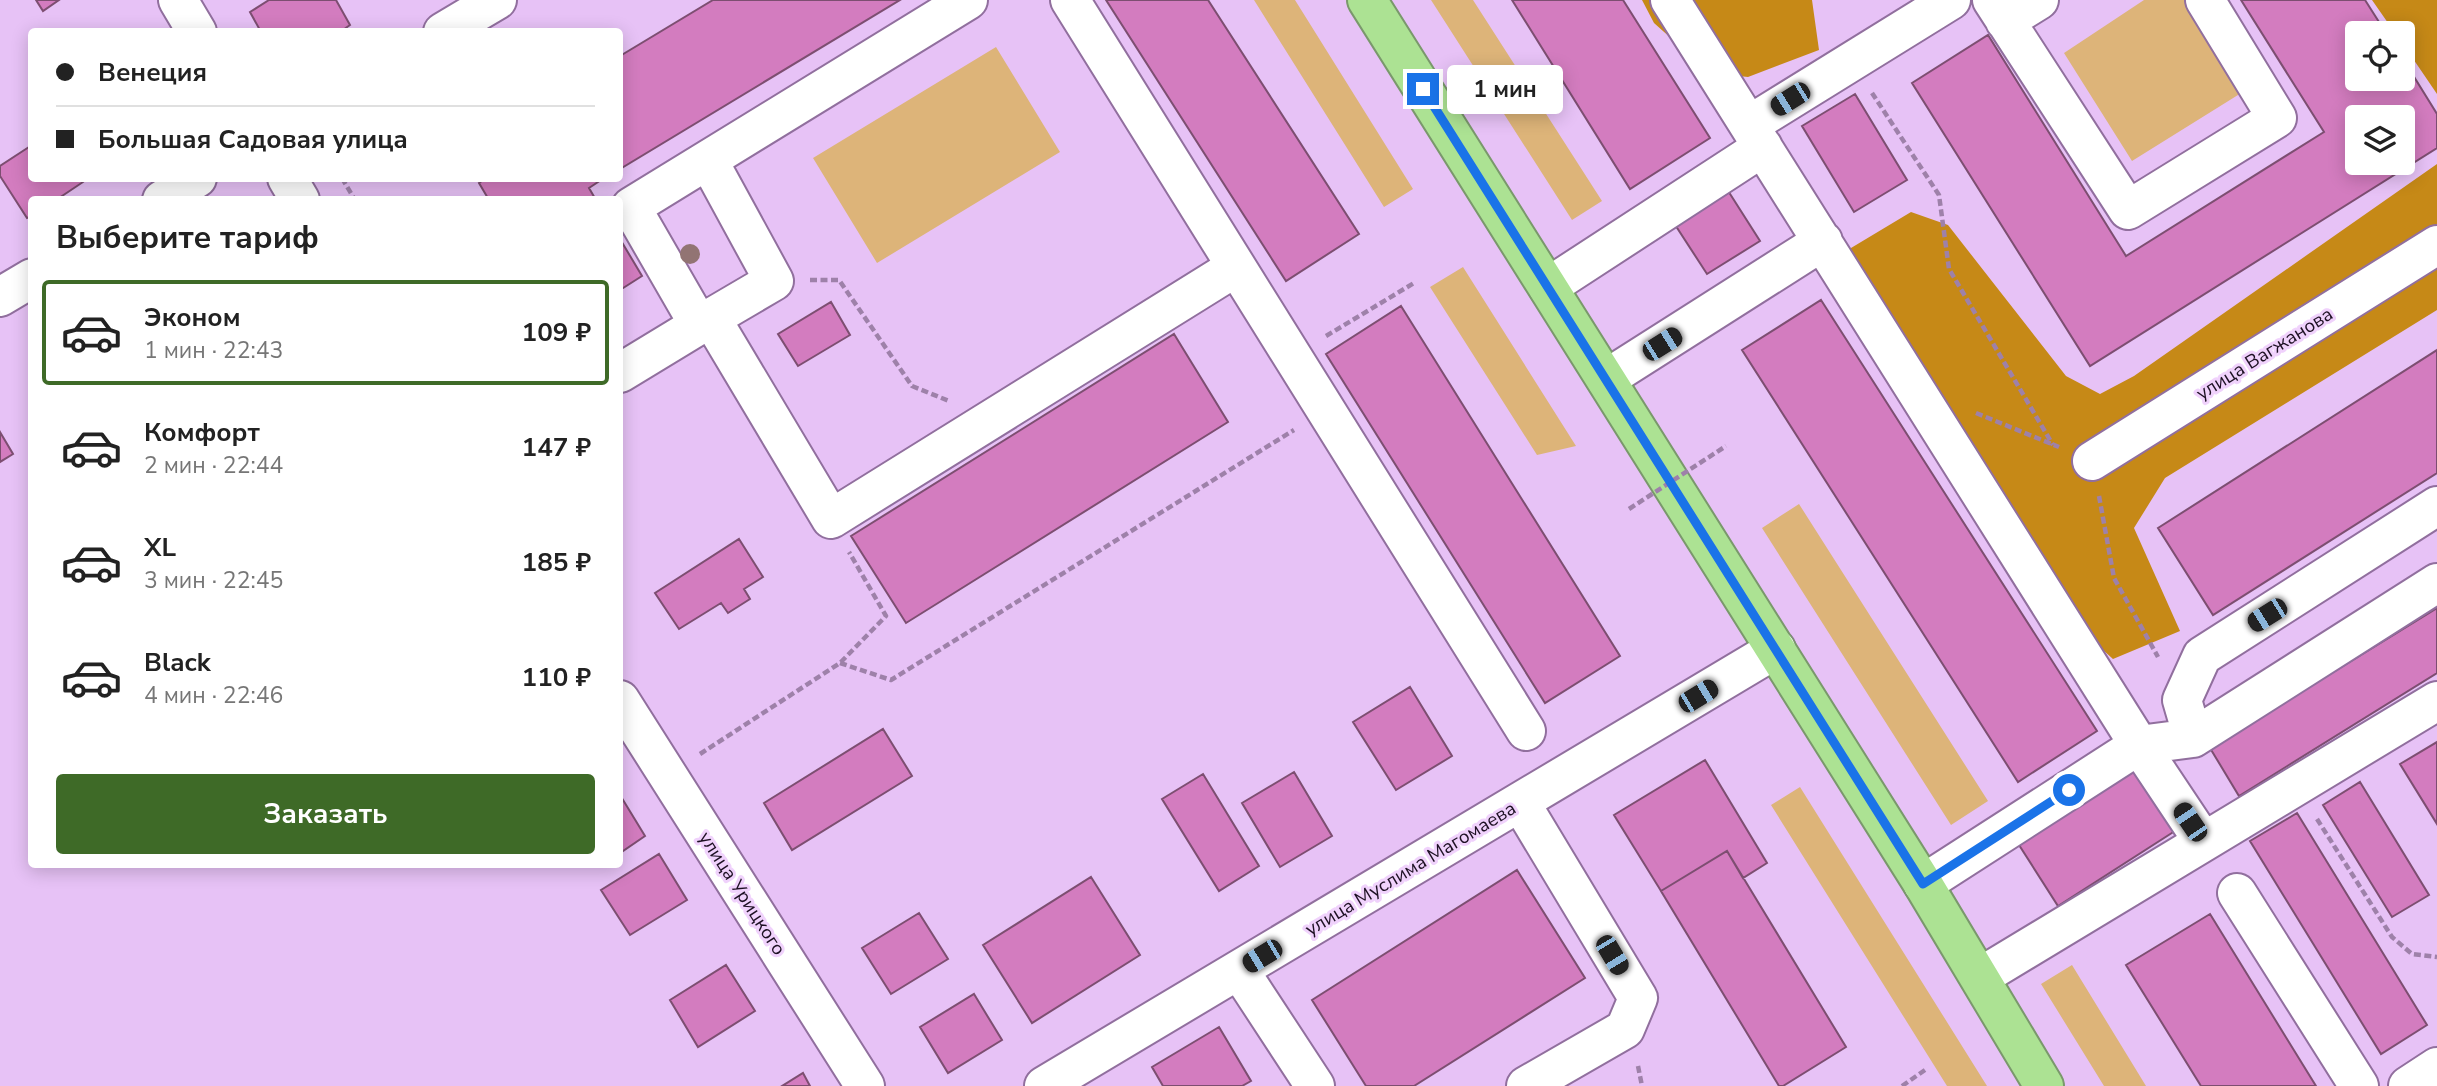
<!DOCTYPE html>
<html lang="ru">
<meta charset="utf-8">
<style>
body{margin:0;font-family:"Nunito Sans",sans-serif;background:#f2f2f2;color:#222;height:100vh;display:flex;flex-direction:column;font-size:26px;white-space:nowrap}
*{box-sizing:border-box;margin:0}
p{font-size:23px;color:#767676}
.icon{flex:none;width:38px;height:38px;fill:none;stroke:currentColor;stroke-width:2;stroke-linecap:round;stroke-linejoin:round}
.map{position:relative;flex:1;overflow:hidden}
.panel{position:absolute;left:28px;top:196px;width:595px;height:672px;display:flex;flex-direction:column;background:#fff;border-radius:7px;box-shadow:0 4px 18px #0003}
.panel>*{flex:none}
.hud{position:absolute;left:28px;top:28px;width:595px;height:154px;border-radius:7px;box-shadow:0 4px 18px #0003;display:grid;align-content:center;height:154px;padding:0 28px;background:#fff}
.buttons{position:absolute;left:2345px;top:21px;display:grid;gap:14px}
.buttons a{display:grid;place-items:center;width:70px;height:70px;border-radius:7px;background:#fff;box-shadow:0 4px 18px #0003;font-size:35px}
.end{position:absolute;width:32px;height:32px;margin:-16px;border:9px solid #1a73e8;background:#fff;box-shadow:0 0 0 4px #fff}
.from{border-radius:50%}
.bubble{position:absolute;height:49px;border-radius:7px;background:#fff;box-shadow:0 4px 18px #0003;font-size:23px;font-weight:700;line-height:49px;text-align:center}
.car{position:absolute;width:21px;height:42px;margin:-21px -10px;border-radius:9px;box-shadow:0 0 5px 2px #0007;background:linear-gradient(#222 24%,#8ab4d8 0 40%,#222 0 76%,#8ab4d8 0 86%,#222 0)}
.hud b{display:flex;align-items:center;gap:24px;height:66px;font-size:26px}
.hud b+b{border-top:2px solid #e0e0e0}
.hud i{width:18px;height:18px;background:#222}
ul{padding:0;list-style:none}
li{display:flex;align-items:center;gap:21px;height:105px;margin:0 14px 10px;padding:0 14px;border:4px solid transparent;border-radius:7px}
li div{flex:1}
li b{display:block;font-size:26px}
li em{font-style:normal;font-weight:700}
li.selected{border-color:#3e6a27}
li>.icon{width:63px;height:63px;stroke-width:1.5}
h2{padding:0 28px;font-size:32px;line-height:84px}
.primary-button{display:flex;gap:14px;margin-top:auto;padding:14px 28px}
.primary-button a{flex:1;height:80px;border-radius:7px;background:#3e6a27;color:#fff;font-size:28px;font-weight:700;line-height:80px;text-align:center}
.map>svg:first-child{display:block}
.green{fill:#ddb479}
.forest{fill:#c68917}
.building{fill:#d37cbf;stroke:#7d4e71;stroke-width:2;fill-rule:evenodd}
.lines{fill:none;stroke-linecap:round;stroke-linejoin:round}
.minor-casing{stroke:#916f9e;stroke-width:42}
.highway-casing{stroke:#7a986c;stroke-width:42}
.path{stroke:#9e81a9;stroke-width:4.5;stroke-dasharray:7 3.5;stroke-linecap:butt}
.minor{stroke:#fff;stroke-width:38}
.highway{stroke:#ace293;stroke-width:38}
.path-bridge{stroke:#9e81a9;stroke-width:4.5;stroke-dasharray:7 3.5;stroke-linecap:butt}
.tree{fill:#927473}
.route{stroke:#1a73e8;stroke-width:9}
.labels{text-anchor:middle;stroke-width:6;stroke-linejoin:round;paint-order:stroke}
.street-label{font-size:19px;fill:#1d1023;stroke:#f0d2fc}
</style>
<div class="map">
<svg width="2437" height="1086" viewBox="0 0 2437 1086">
<rect width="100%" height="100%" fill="#e7c2f6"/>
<!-- green -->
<path class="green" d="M1254 0H1295L1413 189 1384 207Z
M1431 0H1473L1602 201 1572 220Z
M2144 0H2188L2246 90 2132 161 2064 53Z
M996 47 1060 152 877 263 813 158Z
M1463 267 1576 446 1537 455 1430 287Z
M1799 504 1988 801 1951 825 1762 528Z
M1800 787 1987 1086H1947L1771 805Z
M2072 965 2146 1086H2104L2041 984Z"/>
<!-- forest -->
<path class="forest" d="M1642 0H1812L1819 50 1748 77 1710 73 1654 23Z
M2372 0H2437V94L2403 44V33H2395Z
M2437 164V310L2165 478 2134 528 2180 631 2113 659 2083 632 1846 251 1911 212 1948 225 2066 376 2100 394 2134 376Z"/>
<!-- building -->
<path class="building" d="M36 0H59L43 11Z
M269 0H336L350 25 340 32H261L250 12Z
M713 0H900L620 169V56Z
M1106 0H1208L1359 234 1286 281Z
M1512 0H1623L1710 138 1630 189Z
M2241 0H2365L2386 33H2357V79H2403V59L2437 114V148L2090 366 1912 83 1988 35 2126 256 2324 132ZM2357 117H2403V163H2357Z
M1855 94 1907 180 1854 212 1802 126Z
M32 145V178H81L83 182 56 200H32V216L27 218 0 176V166Z
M486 178H604L589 188 596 200H489L479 183Z
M1725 186 1760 241 1707 274 1672 220Z
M620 239 642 276 620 290Z
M1821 300 2097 731 2018 782 1742 350Z
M831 302 850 335 798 366 778 334Z
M1401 306 1620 656 1545 703 1326 354Z
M1174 334 1228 422 906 623 851 536Z
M2437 350V473L2213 615 2158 528Z
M0 432 13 454 0 462Z
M739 539 763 577 744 589 750 599 728 613 721 603 679 629 655 593Z
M2437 608V673L2239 796 2210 748Z
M1410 687 1452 756 1396 790 1353 722Z
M883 729 912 776 792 850 764 803Z
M2437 742V824L2400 764Z
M2132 757 2178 829 2058 906 2012 834Z
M1705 760 1767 863 1743 878 1727 851 1661 891 1614 815Z
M1294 772 1332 836 1280 867 1242 803Z
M1203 774 1259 866 1219 891 1162 799Z
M2360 782 2429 895 2392 917 2323 805Z
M620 795 645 836 620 853Z
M2297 813 2427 1025 2381 1054 2250 841Z
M1727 851 1846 1047 1783 1086H1779L1661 891Z
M659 854 687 900 630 935 601 890Z
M1517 870 1585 978 1414 1086H1366L1312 1000Z
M1091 877 1140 955 1032 1023 983 945Z
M919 913 948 959 891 994 862 948Z
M2210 914 2316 1086H2201L2126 965Z
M726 965 755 1011 698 1047 670 1000Z
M974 994 1002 1040 948 1073 920 1027Z
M1219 1027 1251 1081 1242 1086H1163L1152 1067Z
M803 1073 810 1086H782Z"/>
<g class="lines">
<defs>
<path id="minor" d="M178 0 197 32
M1070 0 1526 731
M1670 0 2139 745 2203 841
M1992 0 2128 210 2277 118 2205 0
M2005 21 2039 0
M443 32 497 0
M1749 125 1951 0
M287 178 300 200
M162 200 197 178
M1548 287 1763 147
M0 297 32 278
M711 318 831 519 1236 267
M699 325 774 281 708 160
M620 373 699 325 631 207 968 0
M1606 379 1823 241
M2092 461 2437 245
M620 700 865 1086
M2193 738 2182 700 2202 656 2437 506
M1520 802 1638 998 1625 1029 1526 1086
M1923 884 2139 745 2193 738 2437 583
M2237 893 2359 1086
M1239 970 1315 1086
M1980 977 2437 701
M1044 1086 1776 649
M2408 1086 2437 1067"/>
<path id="highway" d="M1367 0 1923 884 2044 1086"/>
</defs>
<!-- minor casing -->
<use href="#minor" class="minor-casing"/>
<!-- highway casing -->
<use href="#highway" class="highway-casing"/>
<!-- path -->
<path class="path" d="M1872 93 1939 195 1949 269 2053 445
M342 178 355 200
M810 280H839L912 386 949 401
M1326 336 1414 283
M1976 413 2059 447
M2099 496 2114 578 2158 657
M840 663 891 680 1294 430
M700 754 840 663 886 616 849 552
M2317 819 2392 937 2412 954 2437 957
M1638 1066 1642 1086
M1902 1086 1925 1070"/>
<!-- minor -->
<use href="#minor" class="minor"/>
<!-- highway -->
<use href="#highway" class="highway"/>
<!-- path-bridge -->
<path class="path-bridge" d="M1629 509 1726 446"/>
</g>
<!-- trees -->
<circle class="tree" cx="690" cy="254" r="10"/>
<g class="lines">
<!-- route -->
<path class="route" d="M1423 89 1923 884 2069 790"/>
</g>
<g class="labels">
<!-- street labels -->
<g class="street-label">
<text transform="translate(2264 353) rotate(-32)" y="7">улица Вагжанова</text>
<text transform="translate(1410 868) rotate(-31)" y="7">улица Муслима Магомаева</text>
<text transform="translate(743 893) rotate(57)" y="7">улица Урицкого</text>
</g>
</g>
</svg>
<div class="buttons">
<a><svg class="icon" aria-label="locate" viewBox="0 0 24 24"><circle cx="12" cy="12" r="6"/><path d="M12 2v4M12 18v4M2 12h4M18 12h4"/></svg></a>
<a><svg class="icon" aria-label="layers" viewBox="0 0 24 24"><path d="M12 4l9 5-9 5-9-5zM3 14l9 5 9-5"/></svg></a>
</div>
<i class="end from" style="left:2069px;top:790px"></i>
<i class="end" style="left:1423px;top:89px"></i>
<div class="bubble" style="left:1447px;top:65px;width:116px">1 мин</div>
<i class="car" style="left:1790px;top:99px;rotate:238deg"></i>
<i class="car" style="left:1662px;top:344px;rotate:58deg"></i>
<i class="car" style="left:2267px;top:615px;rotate:238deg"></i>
<i class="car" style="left:1698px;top:696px;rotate:59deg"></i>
<i class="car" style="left:2190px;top:822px;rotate:326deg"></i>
<i class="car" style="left:1612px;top:955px;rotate:149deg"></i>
<i class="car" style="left:1262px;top:956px;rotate:239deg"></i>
<div class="hud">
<b><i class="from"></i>Венеция</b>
<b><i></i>Большая Садовая улица</b>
</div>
<section class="panel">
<h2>Выберите тариф</h2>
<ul>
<li class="selected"><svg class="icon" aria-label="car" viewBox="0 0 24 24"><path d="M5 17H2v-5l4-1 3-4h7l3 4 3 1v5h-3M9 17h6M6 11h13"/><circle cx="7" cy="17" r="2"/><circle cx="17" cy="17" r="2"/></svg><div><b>Эконом</b><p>1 мин · 22:43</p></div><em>109 ₽</em></li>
<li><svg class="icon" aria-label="car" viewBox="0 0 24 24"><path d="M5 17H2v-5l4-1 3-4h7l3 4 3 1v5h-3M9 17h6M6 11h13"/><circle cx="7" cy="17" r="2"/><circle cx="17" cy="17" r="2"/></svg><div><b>Комфорт</b><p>2 мин · 22:44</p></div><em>147 ₽</em></li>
<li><svg class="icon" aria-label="car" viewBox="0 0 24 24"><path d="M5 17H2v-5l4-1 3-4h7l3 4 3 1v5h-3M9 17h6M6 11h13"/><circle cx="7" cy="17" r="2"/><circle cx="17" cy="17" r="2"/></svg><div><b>XL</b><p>3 мин · 22:45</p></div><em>185 ₽</em></li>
<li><svg class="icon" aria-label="car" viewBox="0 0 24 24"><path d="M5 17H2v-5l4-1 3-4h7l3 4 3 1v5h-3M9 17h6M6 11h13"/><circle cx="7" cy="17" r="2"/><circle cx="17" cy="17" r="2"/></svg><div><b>Black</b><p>4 мин · 22:46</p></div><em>110 ₽</em></li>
</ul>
<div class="primary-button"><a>Заказать</a></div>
</section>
</div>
